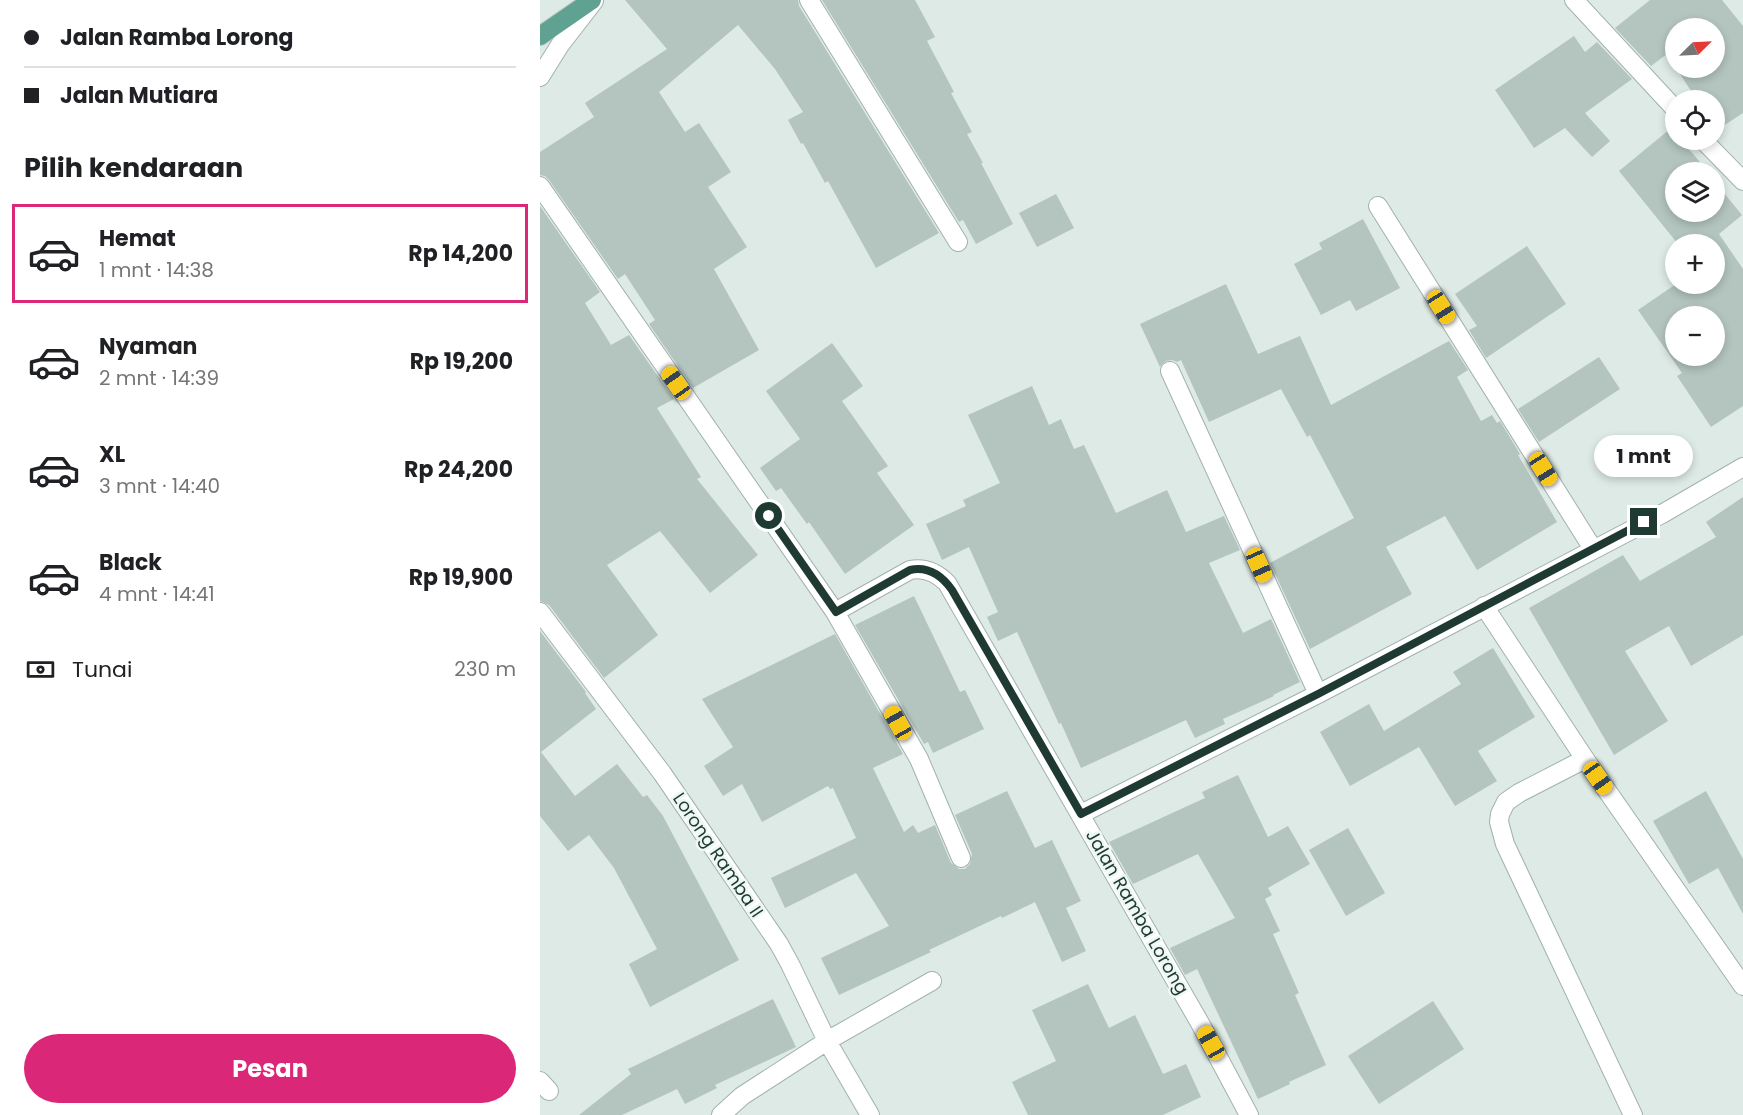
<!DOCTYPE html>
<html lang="id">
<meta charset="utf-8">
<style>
body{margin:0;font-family:Poppins,sans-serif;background:#f6f6f6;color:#202124;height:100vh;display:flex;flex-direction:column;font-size:22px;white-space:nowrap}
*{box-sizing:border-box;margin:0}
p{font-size:20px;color:#757577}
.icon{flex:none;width:33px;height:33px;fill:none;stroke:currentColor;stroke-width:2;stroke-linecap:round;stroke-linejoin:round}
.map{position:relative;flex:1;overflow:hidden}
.drawer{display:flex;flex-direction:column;background:#fff;width:540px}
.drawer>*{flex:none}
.banner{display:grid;align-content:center;height:132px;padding:0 24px;background:#fff}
.needle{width:39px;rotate:66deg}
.tools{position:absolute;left:1125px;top:18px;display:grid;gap:12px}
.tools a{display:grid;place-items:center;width:60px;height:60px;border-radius:50%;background:#fff;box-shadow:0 3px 9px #0003;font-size:30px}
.end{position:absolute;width:27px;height:27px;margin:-14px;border:8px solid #1f3a33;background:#fff;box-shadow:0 0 0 3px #fff}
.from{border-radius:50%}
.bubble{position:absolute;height:42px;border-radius:21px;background:#fff;box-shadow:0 3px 9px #0003;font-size:20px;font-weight:700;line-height:42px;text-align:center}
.car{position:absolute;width:18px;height:36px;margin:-18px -9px;border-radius:8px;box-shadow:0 0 4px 2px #0007;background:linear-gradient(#f5c518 24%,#345 0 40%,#f5c518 0 76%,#345 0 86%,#f5c518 0)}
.banner b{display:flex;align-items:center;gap:21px;height:57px;font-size:22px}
.banner b+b{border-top:2px solid #e0e0e0}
.banner i{width:15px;height:15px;background:#202124}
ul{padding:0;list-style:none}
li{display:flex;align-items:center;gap:18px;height:99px;margin:0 12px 9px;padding:0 12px;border:3px solid transparent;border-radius:0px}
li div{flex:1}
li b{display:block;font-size:22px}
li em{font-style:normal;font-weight:700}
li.on{border-color:#db2777}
li>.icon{width:54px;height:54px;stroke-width:1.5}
h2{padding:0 24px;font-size:27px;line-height:72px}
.pay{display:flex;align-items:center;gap:15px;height:66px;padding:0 24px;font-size:22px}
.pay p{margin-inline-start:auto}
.action{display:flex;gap:12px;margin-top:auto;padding:12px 24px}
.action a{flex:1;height:69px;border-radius:36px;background:#db2777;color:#fff;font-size:24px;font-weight:700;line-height:69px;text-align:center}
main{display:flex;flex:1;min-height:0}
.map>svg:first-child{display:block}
.building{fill:#b3c5be;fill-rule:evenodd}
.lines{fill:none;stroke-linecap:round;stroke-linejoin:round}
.minor-casing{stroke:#a1b2ac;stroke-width:20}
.major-casing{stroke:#bcc4c2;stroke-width:20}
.minor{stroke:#fff;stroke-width:18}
.major{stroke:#60a292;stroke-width:18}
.route{stroke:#1f3a33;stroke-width:8}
.labels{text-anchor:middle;stroke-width:5;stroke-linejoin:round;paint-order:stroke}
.street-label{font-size:18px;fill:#1f3a33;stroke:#eef7f3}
</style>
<main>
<section class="drawer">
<div class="banner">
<b><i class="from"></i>Jalan Ramba Lorong</b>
<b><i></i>Jalan Mutiara</b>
</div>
<h2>Pilih kendaraan</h2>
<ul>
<li class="on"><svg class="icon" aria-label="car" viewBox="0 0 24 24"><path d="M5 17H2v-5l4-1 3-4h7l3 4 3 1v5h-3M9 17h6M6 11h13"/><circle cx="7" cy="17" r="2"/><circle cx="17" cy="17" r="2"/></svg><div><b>Hemat</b><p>1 mnt · 14:38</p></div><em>Rp 14,200</em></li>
<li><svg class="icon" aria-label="car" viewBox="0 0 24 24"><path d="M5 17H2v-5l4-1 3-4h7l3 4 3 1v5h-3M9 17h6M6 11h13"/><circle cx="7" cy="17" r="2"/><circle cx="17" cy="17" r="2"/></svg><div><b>Nyaman</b><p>2 mnt · 14:39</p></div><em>Rp 19,200</em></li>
<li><svg class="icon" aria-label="car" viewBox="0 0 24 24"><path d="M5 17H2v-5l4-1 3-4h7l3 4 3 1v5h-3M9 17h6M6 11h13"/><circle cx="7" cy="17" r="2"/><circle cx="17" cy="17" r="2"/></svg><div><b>XL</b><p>3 mnt · 14:40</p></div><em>Rp 24,200</em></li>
<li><svg class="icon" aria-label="car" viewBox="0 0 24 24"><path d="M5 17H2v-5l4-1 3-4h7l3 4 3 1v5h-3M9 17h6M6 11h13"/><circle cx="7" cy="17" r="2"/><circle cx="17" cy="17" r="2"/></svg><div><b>Black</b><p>4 mnt · 14:41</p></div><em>Rp 19,900</em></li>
</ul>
<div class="pay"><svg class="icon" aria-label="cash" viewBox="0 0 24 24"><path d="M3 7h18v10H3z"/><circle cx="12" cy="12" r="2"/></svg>Tunai<p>230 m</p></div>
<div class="action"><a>Pesan</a></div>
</section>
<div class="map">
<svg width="1203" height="1115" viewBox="0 0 1203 1115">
<rect width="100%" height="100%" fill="#deeae5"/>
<!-- building -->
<path class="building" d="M85 0H258L259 6 399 233 336 268 288 181 285 183 263 143 261 144 248 120 263 112 235 69 198 25 119 92 145 132 159 123 191 172 168 187 207 247 174 269 219 350 153 388 109 324 115 320 85 274 78 279 9 180 5 176 0 175V152L54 117 45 103 127 49Z
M282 0H375L395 37 387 41 414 92 411 93 432 132 427 134 443 163H441L473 224 436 244 423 220 419 222Z
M1110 0H1182L1203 26V113L1174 132V100H1157L1136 68H1174V28H1136V67L1127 54 1111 66 1075 28Z
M1034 36 1045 52 1057 42 1092 79 1045 113 1070 141 1052 157 1025 128 994 148 955 90Z
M1136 124V140H1152L1154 145 1149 149 1168 172H1136V212H1174V181L1202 215 1179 234 1203 269V406L1171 427 1137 376 1142 373 1098 310 1136 284H1174V244H1138L1079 171ZM1136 316H1174V356H1136Z
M516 194 534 228 497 247 479 213Z
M0 206 60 292 45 303 71 345 89 335 134 399 117 408 161 477 157 479 218 555 170 593 120 531 67 565 118 635 64 678 9 605 0 601Z
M823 219 860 288 816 311 810 300 781 315 754 264 782 249 779 243Z
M987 246 1026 304 946 358 929 330 937 326 915 294Z
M686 284 718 354 760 336 791 405 909 341 928 370 917 377 941 421 952 415 957 423 960 421 980 454 978 455 1017 522 937 570 905 516 846 547 872 594 770 649 730 563 814 518 770 435 767 437 741 389 669 422 641 360 637 362 632 360 626 361 620 367 600 324Z
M292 343 323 386 302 401 348 466 337 473 374 525 305 574 269 522 267 524 241 488 236 491 220 468 260 439 226 391Z
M1059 357 1080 389 999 442 978 409Z
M492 386 509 425 521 419 534 449 544 445 576 513 627 490 646 532 684 516 700 550 669 563 703 633 731 619 760 682 733 695 734 696 683 719 685 724 655 738 646 720 541 768 521 723 519 724 477 632 458 641 447 617 458 612 429 547 402 560 386 524 426 506 423 500 460 483 428 415Z
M1203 497V635L1151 666 1129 626 1085 651 1128 721 1074 755 989 608 1083 555 1100 581 1176 537 1166 522Z
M374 596 420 692 425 690 444 729 393 753 388 742 384 744 315 625Z
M0 631 46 692 45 693 56 709 1 752 35 796 77 764 103 797 107 795 123 816 199 960 110 1007 89 964 117 949 74 868 49 835 28 851 0 816Z
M295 634 363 754 333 768 364 832 373 825 378 833 395 825 411 863 419 869H425L430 864 432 854 415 815 467 791 495 848 512 840 541 901 526 908 546 951 522 962 495 902 462 918 461 916 389 950 391 952 299 995 281 958 349 926 316 873 245 908 231 878 316 838 293 788 290 789 288 786 222 822 202 784 183 796 164 766 193 747 162 699Z
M953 648 995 717 938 751 957 781 915 806 879 747 810 786 780 732 829 704 844 731 921 684 913 672Z
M698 775 728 837 748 826 770 864 728 888 732 895 725 899 740 931 733 934 759 993 755 995 786 1065 749 1082 750 1084 718 1099 657 969 645 975 630 948 695 918 658 854 593 884 569 842 665 798 662 792Z
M1166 791 1203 859V914L1178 868 1149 884 1113 821Z
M808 828 845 893 806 916 769 850Z
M548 984 569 1028 595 1015 623 1074 646 1064 661 1097 623 1115H488L472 1082 516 1061 492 1010Z
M233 999 256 1047 175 1085 177 1088 145 1104 137 1089 82 1115H39L91 1074 88 1069Z
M893 1001 924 1049 839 1104 808 1056Z"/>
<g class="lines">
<defs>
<path id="minor" d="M269 0 418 242
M1034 0 1136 110
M0 77 20 45 54 1
M1163 140 1203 181
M0 186 295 612 370 570C385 567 397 573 407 583L661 1025 709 1115
M838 206 1053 549
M630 371 778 694
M944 606 1045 759 1203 986
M0 612 122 773 239 944 250 964 287 1041 330 1115
M295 612 379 759 421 858
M1045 759 979 793 966 802 960 814 959 822 965 844 1093 1115
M541 814 778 694 1122 514 1203 467
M0 1081 9 1091
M181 1115 202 1096 287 1041 392 981"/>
<path id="major" d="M0 36 52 0"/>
</defs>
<!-- minor casing -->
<use href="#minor" class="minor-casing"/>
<!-- major casing -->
<use href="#major" class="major-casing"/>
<!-- minor -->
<use href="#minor" class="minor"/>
<!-- major -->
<use href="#major" class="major"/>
</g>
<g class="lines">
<!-- route -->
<path class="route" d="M229 516 296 612 370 570C388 566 402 576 412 590L541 814 778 694 1104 522"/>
</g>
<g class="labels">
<!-- street labels -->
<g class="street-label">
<text transform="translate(178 855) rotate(56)" y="6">Lorong Ramba II</text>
<text transform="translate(597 912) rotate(60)" y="6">Jalan Ramba Lorong</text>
</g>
</g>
</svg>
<div class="tools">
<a><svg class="needle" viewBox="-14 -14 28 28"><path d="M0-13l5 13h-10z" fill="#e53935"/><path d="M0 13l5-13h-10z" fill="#757577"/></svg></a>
<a><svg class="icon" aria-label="locate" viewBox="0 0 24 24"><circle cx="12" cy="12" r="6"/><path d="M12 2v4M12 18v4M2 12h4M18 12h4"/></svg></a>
<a><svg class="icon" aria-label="layers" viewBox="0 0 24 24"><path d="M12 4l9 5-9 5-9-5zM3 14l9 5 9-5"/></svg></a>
<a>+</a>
<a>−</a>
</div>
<i class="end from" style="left:229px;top:516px"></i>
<i class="end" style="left:1104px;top:522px"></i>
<div class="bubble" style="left:1054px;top:435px;width:99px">1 mnt</div>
<i class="car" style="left:901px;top:307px;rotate:148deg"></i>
<i class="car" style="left:136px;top:383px;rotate:325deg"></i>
<i class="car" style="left:1003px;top:469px;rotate:148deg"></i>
<i class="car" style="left:719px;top:565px;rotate:156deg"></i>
<i class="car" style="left:358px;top:723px;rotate:331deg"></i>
<i class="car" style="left:1058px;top:778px;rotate:145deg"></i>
<i class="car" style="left:671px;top:1043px;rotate:331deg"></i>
</div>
</main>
